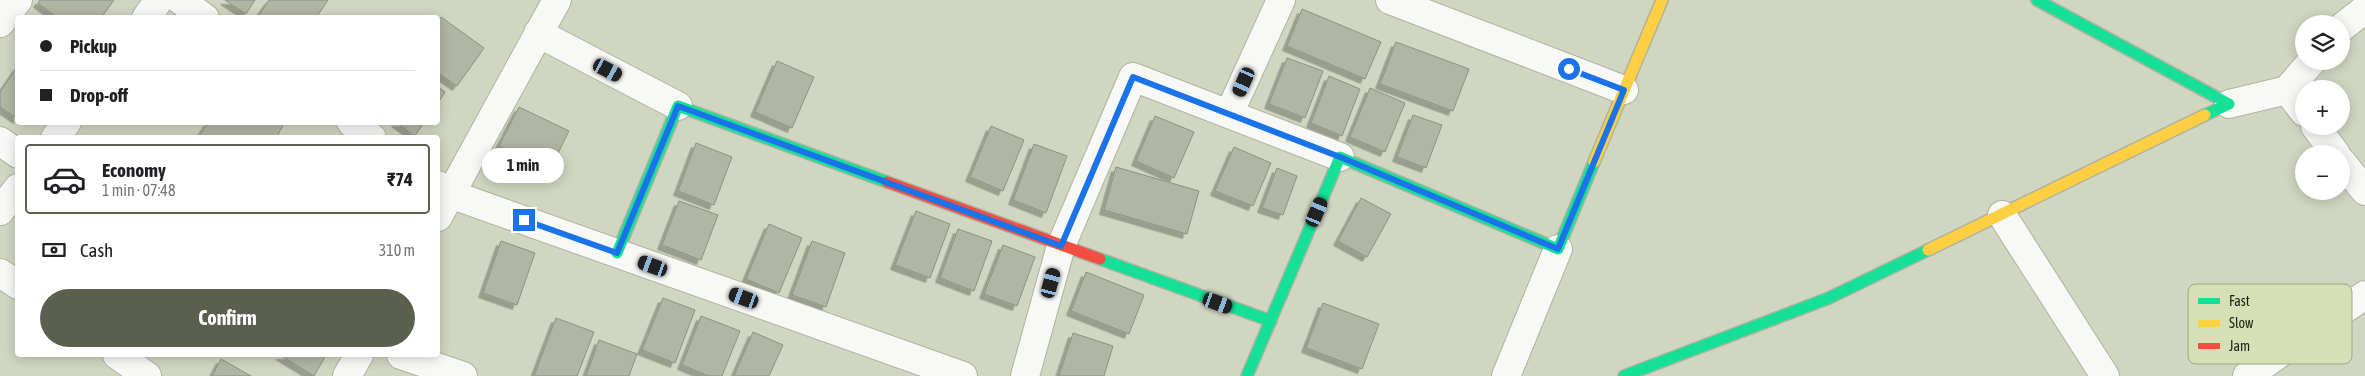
<!DOCTYPE html>
<meta charset="utf-8">
<style>
body{margin:0;font-family:"Asap Condensed",sans-serif;background:#f6f6f6;color:#202124;height:100vh;display:flex;flex-direction:column;font-size:19px;white-space:nowrap}
*{box-sizing:border-box;margin:0}
p{font-size:16px;color:#757577}
.icon{flex:none;width:28px;height:28px;fill:none;stroke:currentColor;stroke-width:2;stroke-linecap:round;stroke-linejoin:round}
.map{position:relative;flex:1;overflow:hidden}
.panel{position:absolute;left:15px;top:135px;width:425px;height:222px;display:flex;flex-direction:column;background:#fff;border-radius:5px;box-shadow:0 2px 12px #0003}
.panel>*{flex:none}
.top-card{position:absolute;left:15px;top:15px;width:425px;height:110px;border-radius:5px;box-shadow:0 2px 12px #0003;display:grid;align-content:center;height:110px;padding:0 25px;background:#fff}
.buttons{position:absolute;left:2295px;top:15px;display:grid;gap:10px}
.buttons a{display:grid;place-items:center;width:55px;height:55px;border-radius:50%;background:#fff;box-shadow:0 2px 12px #0003;font-size:25px}
.end{position:absolute;width:22px;height:22px;margin:-11px;border:6px solid #1a73e8;background:#fff;box-shadow:0 0 0 2px #fff}
.from{border-radius:50%}
.bubble{position:absolute;height:35px;border-radius:18px;background:#fff;box-shadow:0 2px 12px #0003;font-size:16px;font-weight:700;line-height:35px;text-align:center}
.car{position:absolute;width:15px;height:30px;margin:-15px -8px;border-radius:6px;box-shadow:0 0 4px 1px #0007;background:linear-gradient(#222 24%,#8ab4d8 0 40%,#222 0 76%,#8ab4d8 0 86%,#222 0)}
.top-card b{display:flex;align-items:center;gap:18px;height:48px;font-size:19px}
.top-card b+b{border-top:1px solid #e0e0e0}
.top-card i{width:12px;height:12px;background:#202124}
ul{padding:9px 0 0;list-style:none}
li{display:flex;align-items:center;gap:15px;height:70px;margin:0 10px 8px;padding:0 15px;border:2px solid transparent;border-radius:5px}
li div{flex:1}
li b{display:block;font-size:19px}
li em{font-style:normal;font-weight:700}
li.selected{border-color:#5b604e}
li>.icon{width:45px;height:45px;stroke-width:1.5}
.pay{display:flex;align-items:center;gap:12px;height:55px;padding:0 25px;font-size:19px}
.pay p{margin-inline-start:auto}
.cta{display:flex;gap:10px;margin-top:auto;padding:10px 25px}
.cta a{flex:1;height:58px;border-radius:30px;background:#5b604e;color:#fff;font-size:20px;font-weight:700;line-height:58px;text-align:center}
.map>svg:first-child{display:block}
.building{fill:#b1b6a4;stroke:#8d9180;filter:url(#shadow)}
.lines{fill:none;stroke-linecap:round;stroke-linejoin:round}
.street-casing{stroke:#aeb3a1;stroke-width:30}
.fast-casing{stroke:#aeb3a1;stroke-width:14}
.slow-casing{stroke:#aeb3a1;stroke-width:14}
.jam-casing{stroke:#aeb3a1;stroke-width:14}
.street{stroke:#f8f9f6;stroke-width:28}
.fast{stroke:#16e098;stroke-width:11}
.slow{stroke:#ffcf43;stroke-width:11}
.jam{stroke:#f24e42;stroke-width:11}
.route{stroke:#1a73e8;stroke-width:6}
.key{fill:#d5e0b6;stroke:#9ea684;stroke-width:1}
.key-label{font-size:14px;fill:#1c2010}
</style>
<div class="map">
<svg width="2365" height="376" viewBox="0 0 2365 376">
<defs>
<filter id="shadow"><feDropShadow dx="-4.5" dy="4.5" stdDeviation="0" flood-color="#0004"/></filter>
</defs>
<rect width="100%" height="100%" fill="#d0d6c0"/>
<!-- building -->
<path class="building" d="M40 0H114L101 18H58L38 3Z
M225 0H255L246 14Z
M269 0H328L316 18H257Z
M1302 9 1381 42 1365 79 1287 46Z
M441 17 484 48 457 86 438 73V22Z
M1396 42 1469 69 1453 111 1380 84Z
M1287 58 1323 71 1305 118 1269 104Z
M777 61 814 77 792 128 755 112Z
M18 66V119L0 107V92Z
M1329 76 1360 89 1342 136 1311 123Z
M438 87 445 92 438 103Z
M1370 88 1405 103 1385 152 1350 137Z
M519 107 569 131 549 171 499 146Z
M1413 115 1442 125 1426 168 1397 157Z
M1155 116 1194 132 1174 178 1136 161Z
M208 122H285L276 138H198Z
M396 122H424L415 136Z
M991 126 1024 140 1003 191 970 177Z
M696 143 732 157 714 205 678 191Z
M1034 144 1067 156 1046 213 1013 200Z
M1234 147 1271 163 1253 206 1215 191Z
M1116 167 1199 191 1187 234 1104 210Z
M1277 168 1297 176 1283 215 1262 208Z
M1361 198 1391 214 1367 257 1338 241Z
M679 201 718 215 701 260 662 245Z
M916 211 950 224 930 278 895 265Z
M769 224 802 238 779 293 746 279Z
M958 229 992 241 974 291 940 278Z
M501 241 535 253 517 305 483 293Z
M812 241 845 253 826 307 792 295Z
M1003 245 1035 257 1017 306 984 294Z
M1086 272 1144 295 1129 334 1071 311Z
M663 298 695 310 675 363 642 350Z
M1323 303 1379 324 1362 369 1306 348Z
M701 316 740 331 722 376H709L682 365Z
M556 318 594 332 577 376H534Z
M753 332 783 345 769 376H734Z
M1073 333 1113 346 1104 376H1059Z
M599 340 637 354 629 376H586Z
M280 355H326L314 376Z
M221 359 251 376H212Z"/>
<g class="lines">
<defs>
<path id="street" d="M180 0 205 18
M1390 0 1624 90
M146 18 159 0
M0 23 18 0
M2341 28 2365 9
M538 33 678 106
M2287 90 2312 61
M2229 104 2287 90 2304 112
M1229 114 1281 0
M351 122 372 138
M2315 126 2336 154
M55 138 67 122
M0 141 18 154
M2341 161 2365 191
M438 185 450 194 963 376
M0 211 18 188
M2002 215 2105 376
M438 217 557 0
M0 273 18 285
M117 355 147 376
M401 355 463 376
M347 376 359 355
M1025 376 1061 246 1133 77 1340 157
M1506 376 1558 249
M2247 376 2365 295"/>
<path id="fast" d="M2037 0 2229 104 2205 115
M617 253 678 106 887 182
M1100 259 1271 321
M1247 376 1340 157 1558 249 1594 162
M1624 376 1829 298 1928 250"/>
<path id="slow" d="M1594 162 1662 0
M1928 250 2205 115"/>
<path id="jam" d="M887 182 1100 259"/>
</defs>
<!-- street casing -->
<use href="#street" class="street-casing"/>
<!-- fast casing -->
<use href="#fast" class="fast-casing"/>
<!-- slow casing -->
<use href="#slow" class="slow-casing"/>
<!-- jam casing -->
<use href="#jam" class="jam-casing"/>
<!-- street -->
<use href="#street" class="street"/>
<!-- fast -->
<use href="#fast" class="fast"/>
<!-- slow -->
<use href="#slow" class="slow"/>
<!-- jam -->
<use href="#jam" class="jam"/>
</g>
<g class="lines">
<!-- route -->
<path class="route" d="M524 220 617 253 678 106 1061 246 1133 77 1340 157 1558 249 1624 90 1569 69"/>
</g>
<!-- legend -->
<rect x="2188" y="284" width="164" height="80" rx="8" class="key"/>
<rect x="2198" y="298" width="22" height="6" fill="#16e098"/>
<rect x="2198" y="320" width="22" height="7" fill="#ffcf43"/>
<rect x="2198" y="343" width="22" height="6" fill="#f24e42"/>
<g class="key-label">
<text x="2229" y="306">Fast</text>
<text x="2229" y="328">Slow</text>
<text x="2229" y="351">Jam</text>
</g>
</svg>
<div class="buttons">
<a><svg class="icon" aria-label="layers" viewBox="0 0 24 24"><path d="M12 4l9 5-9 5-9-5zM3 14l9 5 9-5"/></svg></a>
<a>+</a>
<a>−</a>
</div>
<i class="end from" style="left:1569px;top:69px"></i>
<i class="end" style="left:524px;top:220px"></i>
<div class="bubble" style="left:482px;top:148px;width:82px">1 min</div>
<i class="car" style="left:608px;top:70px;rotate:118deg"></i>
<i class="car" style="left:1244px;top:82px;rotate:204deg"></i>
<i class="car" style="left:1317px;top:212px;rotate:23deg"></i>
<i class="car" style="left:653px;top:266px;rotate:290deg"></i>
<i class="car" style="left:1051px;top:283px;rotate:15deg"></i>
<i class="car" style="left:744px;top:298px;rotate:290deg"></i>
<i class="car" style="left:1218px;top:303px;rotate:110deg"></i>
<div class="top-card">
<b><i class="from"></i>Pickup</b>
<b><i></i>Drop-off</b>
</div>
<section class="panel">
<ul>
<li class="selected"><svg class="icon" aria-label="car" viewBox="0 0 24 24"><path d="M5 17H2v-5l4-1 3-4h7l3 4 3 1v5h-3M9 17h6M6 11h13"/><circle cx="7" cy="17" r="2"/><circle cx="17" cy="17" r="2"/></svg><div><b>Economy</b><p>1 min · 07:48</p></div><em>₹74</em></li>
</ul>
<div class="pay"><svg class="icon" aria-label="cash" viewBox="0 0 24 24"><path d="M3 7h18v10H3z"/><circle cx="12" cy="12" r="2"/></svg>Cash<p>310 m</p></div>
<div class="cta"><a>Confirm</a></div>
</section>
</div>
